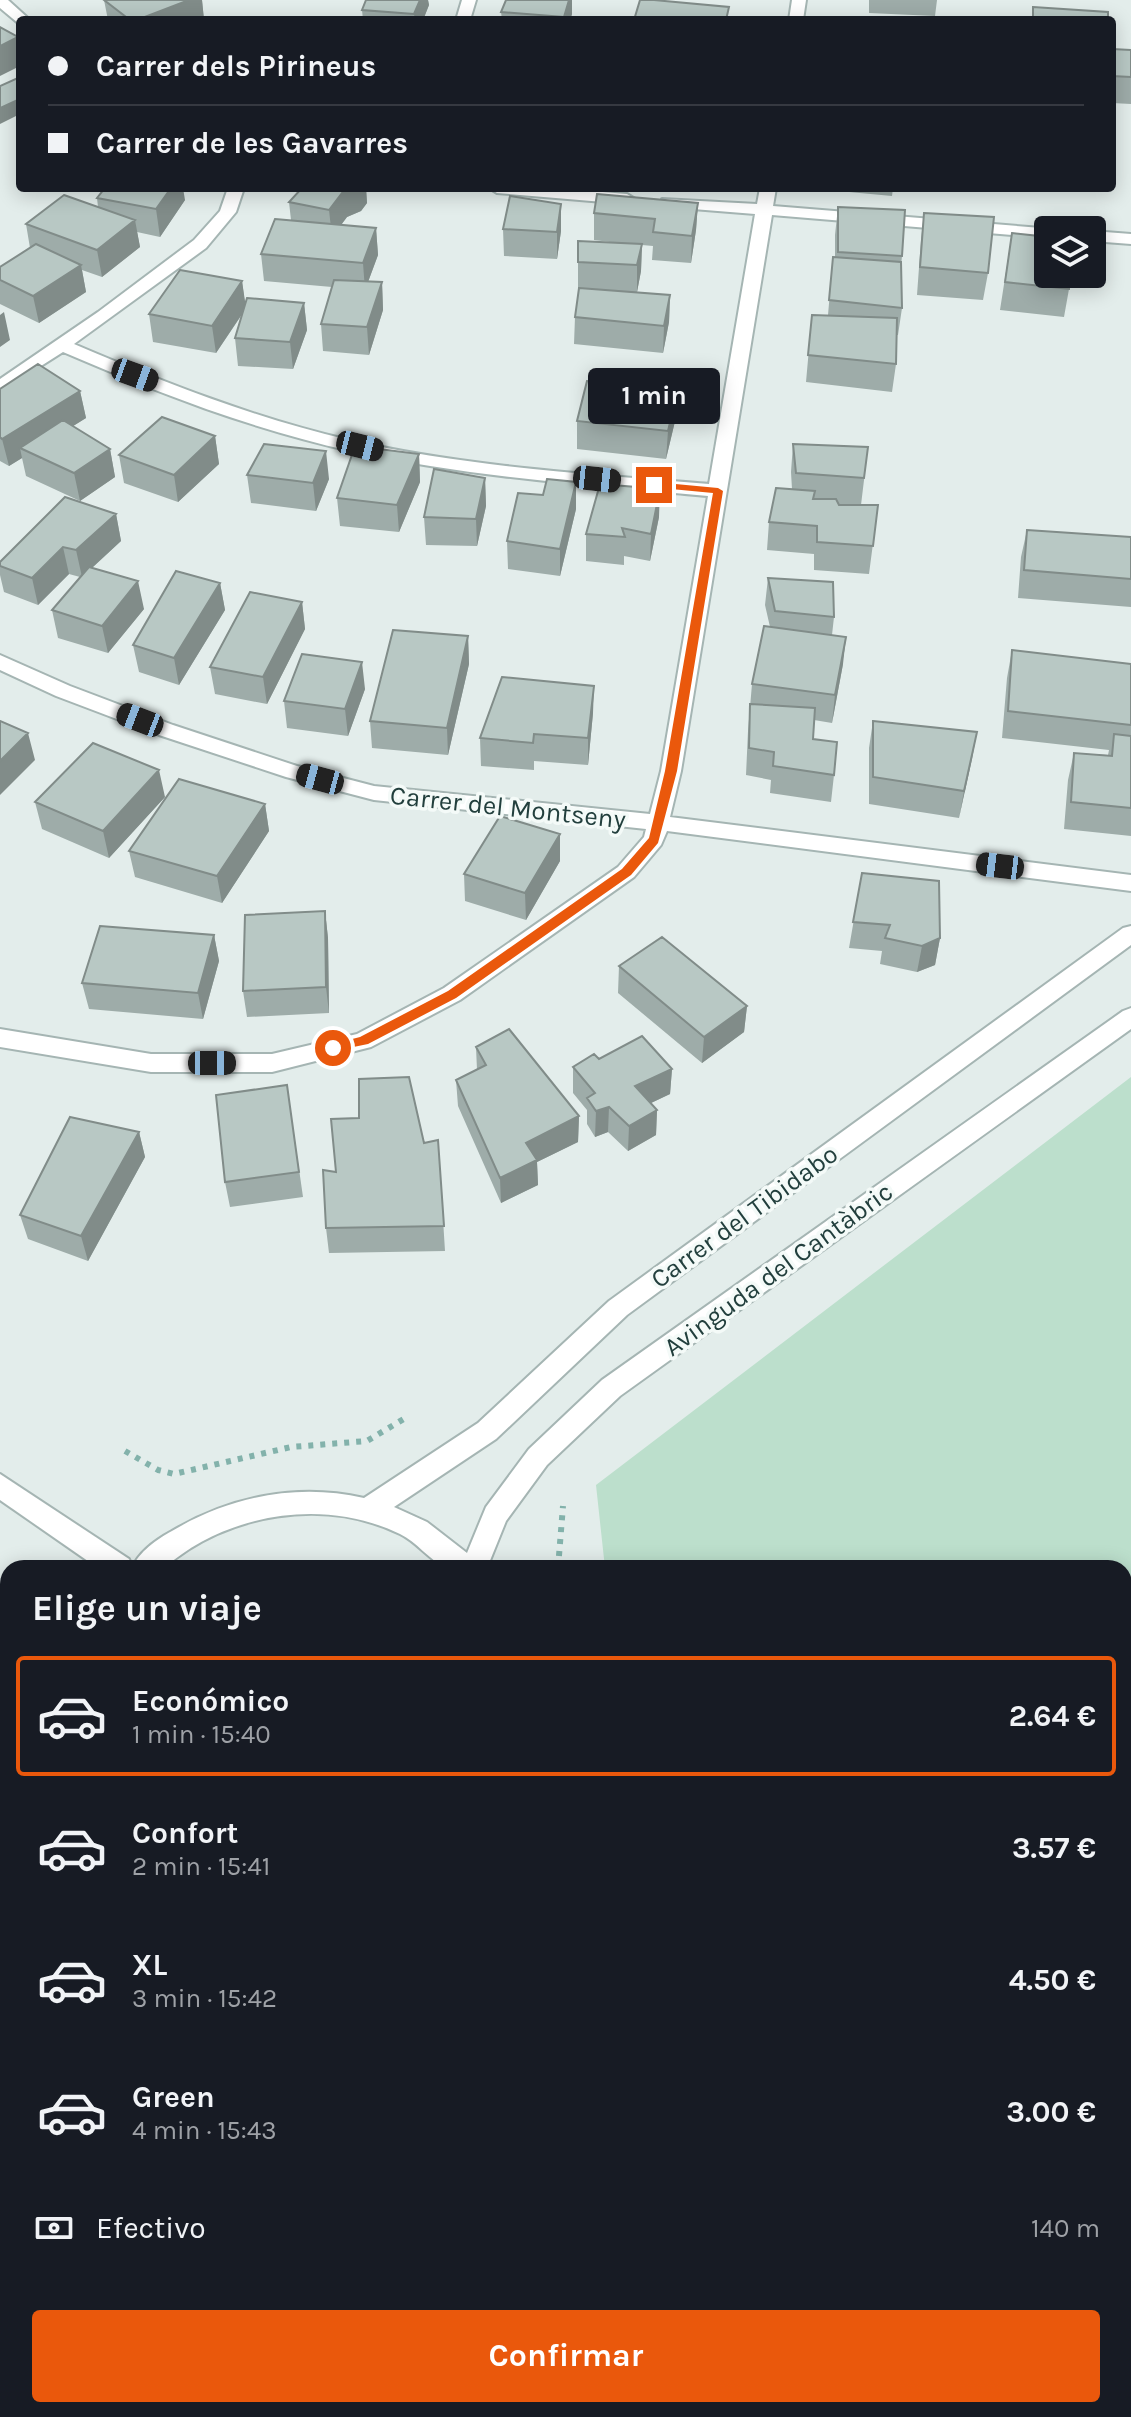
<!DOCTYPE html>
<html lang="es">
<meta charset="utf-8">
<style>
body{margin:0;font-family:Karla,sans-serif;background:#242831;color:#f1f3f6;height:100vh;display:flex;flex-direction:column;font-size:30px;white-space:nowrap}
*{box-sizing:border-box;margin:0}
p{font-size:26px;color:#9ea1a6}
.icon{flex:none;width:44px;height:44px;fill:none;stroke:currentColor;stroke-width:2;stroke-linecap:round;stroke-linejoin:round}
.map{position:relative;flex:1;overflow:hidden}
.panel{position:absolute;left:0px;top:1560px;width:1132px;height:858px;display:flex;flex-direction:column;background:#171b24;border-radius:24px 24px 0 0;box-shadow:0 4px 20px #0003}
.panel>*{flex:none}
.guide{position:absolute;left:16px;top:16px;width:1100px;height:176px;border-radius:8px;box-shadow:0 4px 20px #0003;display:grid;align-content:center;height:176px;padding:0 32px;background:#171b24}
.tools{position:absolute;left:1034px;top:216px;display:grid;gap:16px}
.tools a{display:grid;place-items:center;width:72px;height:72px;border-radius:8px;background:#171b24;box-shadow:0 4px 20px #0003;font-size:40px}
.end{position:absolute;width:36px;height:36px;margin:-18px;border:10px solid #ea580c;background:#fff;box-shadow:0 0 0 4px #fff}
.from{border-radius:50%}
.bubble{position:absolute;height:56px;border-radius:8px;background:#171b24;box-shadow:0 4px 20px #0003;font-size:26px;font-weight:700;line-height:56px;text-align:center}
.car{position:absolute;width:24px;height:48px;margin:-24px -12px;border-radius:10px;box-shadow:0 0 6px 2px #0007;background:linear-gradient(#222 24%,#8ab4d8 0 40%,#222 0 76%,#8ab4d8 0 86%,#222 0)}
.guide b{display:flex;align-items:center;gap:28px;height:76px;font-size:30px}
.guide b+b{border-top:2px solid #363941}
.guide i{width:20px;height:20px;background:#f1f3f6}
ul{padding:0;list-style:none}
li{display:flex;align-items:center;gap:24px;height:120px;margin:0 16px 12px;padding:0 16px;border:4px solid transparent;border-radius:8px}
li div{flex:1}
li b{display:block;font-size:30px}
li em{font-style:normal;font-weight:700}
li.on{border-color:#ea580c}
li>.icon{width:72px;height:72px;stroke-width:1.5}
h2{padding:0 32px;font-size:36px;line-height:96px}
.pay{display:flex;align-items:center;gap:20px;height:88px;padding:0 32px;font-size:30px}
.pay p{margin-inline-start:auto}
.button{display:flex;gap:16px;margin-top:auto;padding:16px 32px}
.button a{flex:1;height:92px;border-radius:8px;background:#ea580c;color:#fff;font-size:32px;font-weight:700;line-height:92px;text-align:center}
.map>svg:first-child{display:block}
.green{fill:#bcdfcc}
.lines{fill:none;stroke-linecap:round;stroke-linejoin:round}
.service-casing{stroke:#a5b5b3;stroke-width:4}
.minor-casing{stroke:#a5b5b3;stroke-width:4}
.tertiary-casing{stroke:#a5b5b3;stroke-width:4}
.path{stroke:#83b2ab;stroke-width:6;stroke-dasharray:5 7;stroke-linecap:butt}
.service{fill:#fff;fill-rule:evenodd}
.minor{fill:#fff;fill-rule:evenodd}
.tertiary{fill:#fff;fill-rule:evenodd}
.wall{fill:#9eaca9}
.shaded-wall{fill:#818c89}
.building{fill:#b8c8c4;stroke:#818c89;stroke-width:2}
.route{fill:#ea580c}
.labels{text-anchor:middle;stroke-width:7;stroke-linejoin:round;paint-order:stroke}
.street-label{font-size:26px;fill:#223f3d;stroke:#f4faf8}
</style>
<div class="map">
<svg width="1131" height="2417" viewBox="0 0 1131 2417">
<rect width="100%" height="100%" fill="#e3edeb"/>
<!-- green -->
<path class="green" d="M1131 1077V1919L1124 1916V1568H605L596 1485Z
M1124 2141 1131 2144V2385L1124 2389Z
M8 2277V2410H1085L1072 2417H0V2287Z"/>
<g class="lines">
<defs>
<path id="service" d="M0 1474 129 1559 133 1568H98L0 1500Z"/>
<path id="minor" d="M0 0H8L30 20H20L18 23 0 8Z
M462 0H476L470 20H456Z
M792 0H806L803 20H789Z
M228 188H244L236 212 206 248 74 344C163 382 254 418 349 440 467 467 589 474 709 484L755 214 668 207 662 205V199L757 204 760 188H776L773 206 1054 229 1048 230V238L772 215 681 771 670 817 1131 875V891L667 831 661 845 634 877 460 1000 371 1047 272 1072H151L0 1047V1029L151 1054H272L357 1034 444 988 618 867 644 837 646 829 374 800 286 777 159 735 56 696 0 670V655L70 686 173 725 297 766 374 786 650 814 661 771 708 496C588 485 468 477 351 451 251 429 156 392 63 352L0 392V379L98 312 194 240 220 211Z
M489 188H554L627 194 635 199 627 204 497 193Z
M1092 231 1131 234V244L1092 241Z"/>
<path id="tertiary" d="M1131 926V945L627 1315 496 1439 394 1507 427 1522 467 1553 486 1507 529 1449 602 1380 1123 1011 1131 1008V1029L620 1396 547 1465 506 1521 487 1568C476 1568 455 1572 445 1567 429 1560 417 1542 400 1534 324 1497 227 1513 164 1568H132C139 1552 157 1539 172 1531 231 1496 298 1483 364 1498L478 1423 609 1301 1123 928Z
M8 1989V2029L0 2032V1992Z
M1124 2066 1131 2067V2097L1124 2096Z
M8 2113V2151L0 2155V2117Z"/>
</defs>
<!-- service casing -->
<use href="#service" class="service-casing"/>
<!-- minor casing -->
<use href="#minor" class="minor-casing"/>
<!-- tertiary casing -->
<use href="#tertiary" class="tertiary-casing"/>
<!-- path -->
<path class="path" d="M125 1451 158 1470 174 1474 291 1447 367 1441 407 1417
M558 1568 563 1506
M1124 1950 1131 1952
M454 2417 459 2410"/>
<!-- service -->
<use href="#service" class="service"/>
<!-- minor -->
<use href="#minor" class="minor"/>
<!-- tertiary -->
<use href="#tertiary" class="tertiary"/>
</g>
<!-- wall -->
<path class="wall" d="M104 0H202L204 20H108Z
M366 0H428L429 5 423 20H363L362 10Z
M506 0H572V14L570 20H502L501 12Z
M869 0H937L935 16 869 13Z
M1112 49 1131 50V104L1112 103Z
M296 188H366L367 203 361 211 347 217 341 225 376 228 378 255 368 282H382L383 310 369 355 323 351 321 324 332 287 264 281 261 254 291 220 289 202 297 193Z
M817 188H893L892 196 817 189Z
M97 198 185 200 160 237 137 232 140 247 102 277 82 270 86 292 39 323 0 304V267L30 248 26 224 98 207Z
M698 203 696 230 691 263 652 260 653 246 642 245 641 271 637 292 670 295 669 322 663 353 574 344 575 317 579 289H578V241L618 243 594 240V213Z
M838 207 902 256 901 266 902 308 898 335H896V364L892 392 806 382 812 315H828L833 257 835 258V235Z
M924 213 988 273 983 300 917 295 921 240Z
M503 229 561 231 557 259 504 256Z
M1012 233 1069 289 1064 317 1000 310Z
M242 281 245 304 304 303 307 330 293 369 238 366 235 338 243 313 216 353 153 342 149 314Z
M0 389 80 391 86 418 73 426 110 449 115 477 80 501 26 476 22 458 9 466 0 461Z
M678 389 676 417 666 459 577 449V421Z
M215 436 219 464 178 502 124 483 119 455Z
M793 444 868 447 861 505H878L869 574 814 570V554L767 550 769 522 792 489 791 472Z
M419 454 420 482 399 532 340 526 337 498Z
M247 475 329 479 316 511 251 503Z
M485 478 486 506 477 546 426 545 424 517Z
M576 482V509L560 576 508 569 507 541 543 495Z
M116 514 121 541 92 568 144 609 108 653 58 638 52 610 80 577 69 574 38 605 4 592 0 575V562Z
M659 517 650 561 624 556V565L586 561V534Z
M1027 530 1131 537V607L1018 598 1021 557Z
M768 578 834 617 832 635 843 664 832 723 814 720 813 739 834 775 831 802 770 793 771 780 746 775 748 731 752 684 770 627 765 605Z
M220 583 225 610 179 685 139 672 133 645Z
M302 602 305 629 267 704 215 694 210 667Z
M468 636 469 664 448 755 372 748 370 721Z
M1012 650 1131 664V836L1064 829 1068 780 1074 753 1108 755 1109 750 1002 738 1007 678Z
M365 689 348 736 287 728 284 701Z
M593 713 588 765 534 761V770L481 766 480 738Z
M873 721 977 732 959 818 869 804V748Z
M165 797 109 858 42 829 35 802Z
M265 804 269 831 222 903 135 877 129 851Z
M560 834V861L526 920 465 901 464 874Z
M862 873 940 938 935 965 917 972 880 964 882 951 849 948Z
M325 911 328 938 329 1013 247 1017 243 991Z
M214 935 219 961 203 1019 89 1009 82 983Z
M619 966 747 1006 744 1032 702 1063 618 993Z
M476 1047 579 1116 578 1142 537 1162 538 1185 501 1203 458 1106 456 1080 477 1070Z
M599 1059 672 1069 670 1094 651 1103 657 1110 656 1135 628 1151 608 1132 595 1137 587 1124V1110L573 1093V1067Z
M287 1085 303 1197 230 1207 225 1182Z
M139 1132 145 1157 88 1261 28 1239 20 1215Z
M438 1140 445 1251 329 1253 326 1228 336 1172 424 1143Z"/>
<!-- shaded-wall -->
<path class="shaded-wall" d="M189 0H202L204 20H137Z
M420 0H428L429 5 423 20H415L414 14Z
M569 0H572V14L570 20H564Z
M18 37 20 46V66L0 76V46Z
M20 99V114L0 124V108Z
M171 188H183L185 200 160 237 156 209Z
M348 188H366L367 203 361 211 347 217 332 237 329 210 345 189Z
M698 203 696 230 691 263 692 236Z
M561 204V231L557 259V232Z
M135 220 140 247 102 277 97 250Z
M376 228 378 255 365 290 363 263Z
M642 244 641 271 637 292V265Z
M81 265 86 292 39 323 33 296Z
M242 281 246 308 216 353 212 326Z
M382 282 383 310 369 355 367 327Z
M670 295 669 322 663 353 664 326Z
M304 303 307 330 293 369 290 342Z
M4 312 10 340 0 347V315Z
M678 389 676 417 666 459 668 431Z
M80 391 86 418 30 453 20 448 22 458 9 466 2 439Z
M215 436 219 464 178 502 174 475Z
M110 449 115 477 80 501 74 473Z
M326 451 329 479 316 511 313 483Z
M419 454 420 482 399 532 397 505Z
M485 478 486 506 477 546 476 519Z
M576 482V509L560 576V549Z
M660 489 659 517 650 561 651 534Z
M116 514 121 541 82 577 76 550Z
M63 547 69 574 38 605 32 578Z
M138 581 144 609 108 653 102 626Z
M220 583 225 610 179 685 174 658Z
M302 602 305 629 267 704 263 677Z
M468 636 469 664 448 755 447 728Z
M846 637 843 664 832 723 835 695Z
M362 662 365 689 348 736 345 709Z
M594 686 593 713 588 765V738Z
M977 732 972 759 959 818 964 791Z
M28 733 35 760 0 795V761Z
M159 770 165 797 109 858 103 831Z
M265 804 269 831 222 903 217 876Z
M560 834V861L526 920 525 893Z
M325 911 328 938 329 1013 326 987Z
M214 935 219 961 203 1019 198 993Z
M940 938 935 965 917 972 922 946Z
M747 1006 744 1032 702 1063 704 1037Z
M672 1069 670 1094 634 1111 635 1086Z
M609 1107 608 1132 595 1137 596 1111Z
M657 1110 656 1135 628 1151 629 1126Z
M579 1116 578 1142 537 1162 538 1185 501 1203 500 1178 526 1143Z
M139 1132 145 1157 88 1261 81 1236Z"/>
<!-- building -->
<path class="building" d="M104 0H189L137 20H130Z
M366 0H420L414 14 362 10Z
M506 0H569L564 17 501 12Z
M640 0H654L729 7 726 20H634Z
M1033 7 1108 12V20H1033Z
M0 27 18 37 0 46Z
M1112 49 1131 50V77L1112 76Z
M20 77V99L0 108V86Z
M105 188H171L156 209 97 198Z
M302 188H348L345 189 329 210 289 202Z
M597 194 698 203 692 236 653 232 655 219 594 213Z
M64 195 135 220 97 250 26 224Z
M510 196 561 204 557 232 503 229Z
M838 207 905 210 902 256 838 252Z
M924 213 994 217 988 273 920 267Z
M275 219 376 228 363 263 261 254Z
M1012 233 1048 237V274H1069V289L1005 282Z
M578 241 642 244 637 265 578 262Z
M36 244 81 265 33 296 0 280V267Z
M833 257 901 262 902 308 829 300Z
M180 270 242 281 212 326 149 314Z
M334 280 382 282 367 327 321 324Z
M579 288 670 295 664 326 575 317Z
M247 298 304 303 290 342 235 338Z
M812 315 897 318 896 364 808 355Z
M38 364 80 391 2 439 0 437V389Z
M587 381 678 389 668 431 577 421Z
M162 417 215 436 174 475 119 455Z
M63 420 110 449 74 473 20 448Z
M264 444 326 451 313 483 247 475Z
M793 444 868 447 864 478 796 473Z
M355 446 419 454 397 505 337 498Z
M434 469 485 478 476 519 424 517Z
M547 479 576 482 560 549 507 541 518 493 543 495Z
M600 484 660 489 651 534 622 528 625 537 586 534Z
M776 488 815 491 813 499H836L839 505H878L873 546 817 542V526L769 522Z
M65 497 116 514 76 550 63 547 32 578 0 566V562Z
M1027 530 1131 537V579L1024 570Z
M89 567 138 581 102 626 52 610Z
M176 571 220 583 174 658 133 645Z
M768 578 833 582 834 617 775 611Z
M250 592 302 602 263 677 210 667Z
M764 626 846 637 835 695 752 684Z
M393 630 468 636 447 728 370 721Z
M1012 650 1131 664V725L1008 711Z
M302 654 362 662 345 709 284 701Z
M502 677 594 686 588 738 534 734 533 743 480 738Z
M750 704 815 708 813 739 837 742 834 775 773 766 774 752 749 748Z
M0 721 28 733 0 761Z
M873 721 977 732 964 791 873 777Z
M1114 734 1131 736V808L1071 802 1074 753 1112 756Z
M93 743 159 770 103 831 35 802Z
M179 779 265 804 217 876 129 851Z
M500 816 560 834 525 893 464 874Z
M862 873 939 881 940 938 922 946 885 938 890 925 853 922Z
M325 911 326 987 243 991 245 915Z
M100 926 214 935 198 993 82 983Z
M662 937 747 1006 704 1037 619 966Z
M509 1029 579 1116 526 1143 537 1160 500 1178 456 1080 486 1065 476 1047Z
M642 1036 672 1069 635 1086 657 1110 629 1126 609 1107 596 1111 587 1098 595 1093 573 1067 594 1054 599 1059Z
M409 1077 424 1143 438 1140 444 1226 326 1228 323 1170 336 1172 331 1119 359 1118V1079Z
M287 1085 299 1172 225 1182 216 1095Z
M70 1117 139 1132 81 1236 20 1215Z"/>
<!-- route -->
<path class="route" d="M654 482 718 488 723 491 677 771 658 843 631 875 456 998 368 1044 329 1052V1045L360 1037 448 991 622 869 649 838 665 771 713 493 650 487V483Z"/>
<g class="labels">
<!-- street labels -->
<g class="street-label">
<text transform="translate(508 807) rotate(6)" y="9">Carrer del Montseny</text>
<text transform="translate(744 1216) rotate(-36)" y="9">Carrer del Tibidabo</text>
<text transform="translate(778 1269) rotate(-36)" y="9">Avinguda del Cantàbric</text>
</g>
</g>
</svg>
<div class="tools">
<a><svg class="icon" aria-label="layers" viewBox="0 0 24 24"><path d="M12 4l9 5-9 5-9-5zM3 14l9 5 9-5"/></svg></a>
</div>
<i class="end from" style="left:333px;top:1048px"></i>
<i class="end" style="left:654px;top:485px"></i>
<div class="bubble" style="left:588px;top:368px;width:132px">1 min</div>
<i class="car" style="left:135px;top:375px;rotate:110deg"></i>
<i class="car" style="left:360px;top:446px;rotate:104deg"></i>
<i class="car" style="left:597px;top:479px;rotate:96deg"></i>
<i class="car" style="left:140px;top:720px;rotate:291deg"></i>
<i class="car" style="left:320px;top:779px;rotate:285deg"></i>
<i class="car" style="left:1000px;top:866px;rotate:277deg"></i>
<i class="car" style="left:212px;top:1063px;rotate:90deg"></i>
<div class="guide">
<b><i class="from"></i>Carrer dels Pirineus</b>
<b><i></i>Carrer de les Gavarres</b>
</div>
<section class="panel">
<h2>Elige un viaje</h2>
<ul>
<li class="on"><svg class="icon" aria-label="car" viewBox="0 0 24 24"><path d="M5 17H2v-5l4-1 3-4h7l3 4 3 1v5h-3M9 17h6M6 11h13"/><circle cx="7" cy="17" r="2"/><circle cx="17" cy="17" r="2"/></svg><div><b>Económico</b><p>1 min · 15:40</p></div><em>2.64 €</em></li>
<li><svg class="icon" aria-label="car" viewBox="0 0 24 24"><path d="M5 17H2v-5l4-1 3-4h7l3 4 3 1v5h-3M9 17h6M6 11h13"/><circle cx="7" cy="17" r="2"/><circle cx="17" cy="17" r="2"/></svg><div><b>Confort</b><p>2 min · 15:41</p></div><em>3.57 €</em></li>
<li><svg class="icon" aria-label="car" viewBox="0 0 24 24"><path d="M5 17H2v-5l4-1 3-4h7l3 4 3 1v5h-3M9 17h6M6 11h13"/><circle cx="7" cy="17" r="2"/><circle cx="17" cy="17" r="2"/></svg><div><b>XL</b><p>3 min · 15:42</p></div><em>4.50 €</em></li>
<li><svg class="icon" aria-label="car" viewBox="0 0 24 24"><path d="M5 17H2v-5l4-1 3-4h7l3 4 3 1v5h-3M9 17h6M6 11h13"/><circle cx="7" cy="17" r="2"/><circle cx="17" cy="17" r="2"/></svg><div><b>Green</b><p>4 min · 15:43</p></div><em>3.00 €</em></li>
</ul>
<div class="pay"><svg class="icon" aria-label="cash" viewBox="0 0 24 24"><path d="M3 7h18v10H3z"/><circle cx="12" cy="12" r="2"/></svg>Efectivo<p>140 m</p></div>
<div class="button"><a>Confirmar</a></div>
</section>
</div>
